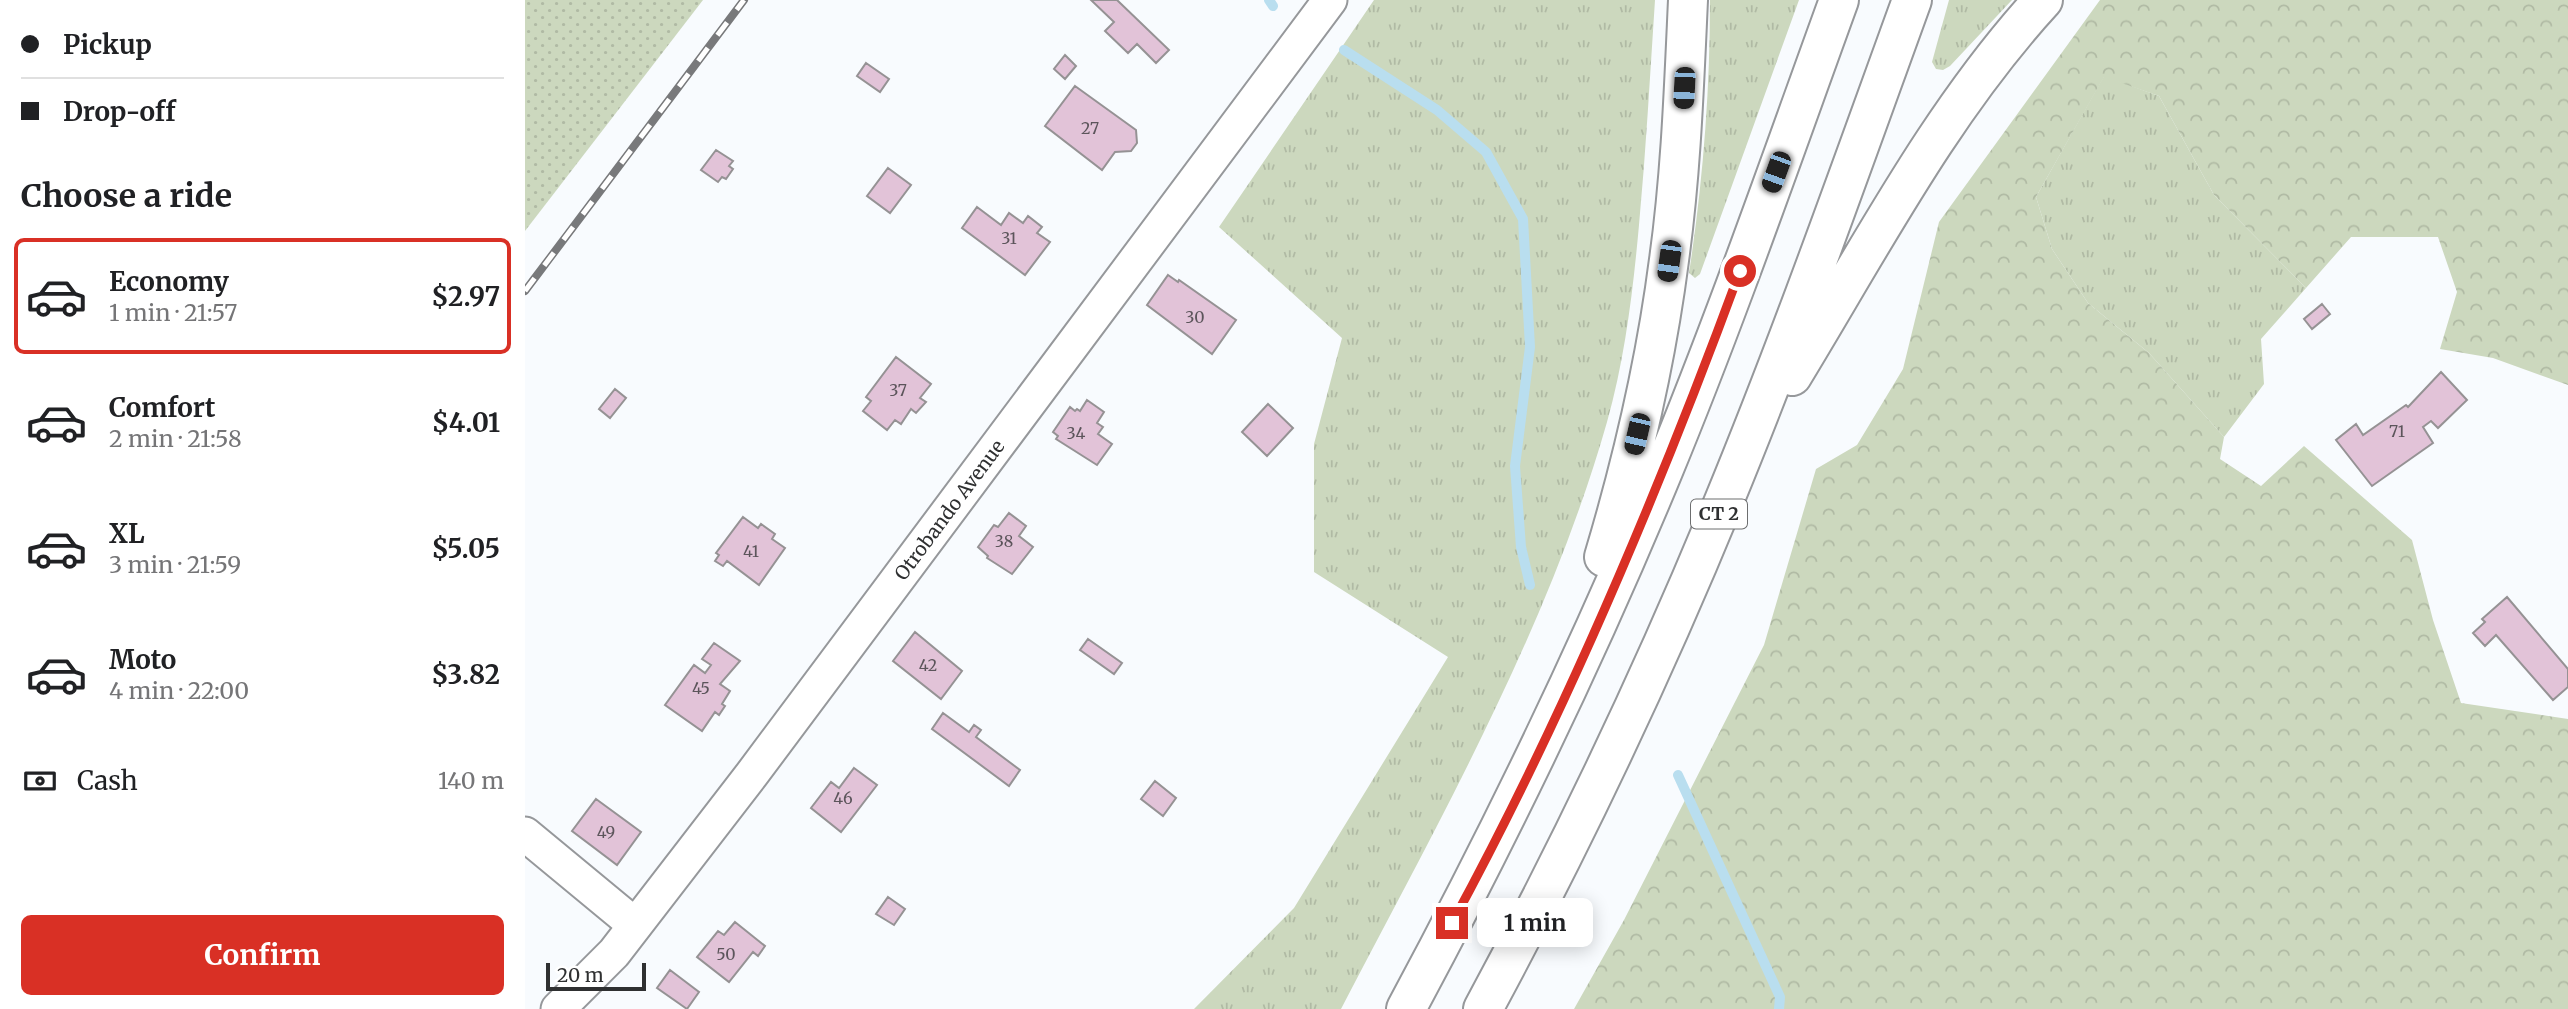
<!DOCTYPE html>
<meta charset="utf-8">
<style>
body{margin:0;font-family:Merriweather,serif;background:#f2f2f2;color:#202124;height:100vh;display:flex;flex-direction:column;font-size:26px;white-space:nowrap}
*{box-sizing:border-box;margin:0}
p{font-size:23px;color:#757577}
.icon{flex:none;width:38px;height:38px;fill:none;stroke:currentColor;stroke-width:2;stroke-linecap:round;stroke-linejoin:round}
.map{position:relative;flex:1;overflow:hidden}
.panel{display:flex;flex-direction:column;background:#fff;width:525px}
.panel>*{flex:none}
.top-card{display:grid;align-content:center;height:154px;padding:0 21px;background:#fff}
.scale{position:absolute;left:21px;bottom:18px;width:100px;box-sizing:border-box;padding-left:7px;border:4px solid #2f3031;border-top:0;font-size:19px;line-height:24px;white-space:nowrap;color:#2f3031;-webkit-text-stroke:5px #fff;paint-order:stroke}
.end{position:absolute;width:32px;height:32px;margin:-16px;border:9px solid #d93025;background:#fff;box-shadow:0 0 0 4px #fff}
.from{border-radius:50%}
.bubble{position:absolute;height:49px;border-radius:10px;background:#fff;box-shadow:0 4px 18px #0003;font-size:23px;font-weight:700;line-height:49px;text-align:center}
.car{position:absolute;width:21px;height:42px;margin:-21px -10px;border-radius:9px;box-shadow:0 0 5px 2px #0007;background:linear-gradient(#222 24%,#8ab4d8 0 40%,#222 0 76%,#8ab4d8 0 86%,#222 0)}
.top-card b{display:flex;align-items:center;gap:24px;height:66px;font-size:26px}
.top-card b+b{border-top:2px solid #e0e0e0}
.top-card i{width:18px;height:18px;background:#202124}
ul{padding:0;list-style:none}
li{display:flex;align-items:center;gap:21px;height:116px;margin:0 14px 10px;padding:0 7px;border:4px solid transparent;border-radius:10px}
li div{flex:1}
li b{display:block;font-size:26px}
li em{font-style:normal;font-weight:700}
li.current{border-color:#d93025}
li>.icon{width:63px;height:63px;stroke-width:1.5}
h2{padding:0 21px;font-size:32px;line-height:84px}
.pay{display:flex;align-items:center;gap:18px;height:77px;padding:0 21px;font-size:26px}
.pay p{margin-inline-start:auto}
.action{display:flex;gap:14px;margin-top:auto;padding:14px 21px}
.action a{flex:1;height:80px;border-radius:10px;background:#d93025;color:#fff;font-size:28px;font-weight:700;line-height:80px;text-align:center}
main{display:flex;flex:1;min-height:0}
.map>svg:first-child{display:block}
.grass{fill:url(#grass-tufts)}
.forest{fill:url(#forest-crowns)}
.park{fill:url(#park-dots)}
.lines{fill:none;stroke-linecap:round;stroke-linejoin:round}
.stream{stroke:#b9deef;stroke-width:10}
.building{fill:#e2c3d8;stroke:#959294;stroke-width:2}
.minor-casing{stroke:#96989b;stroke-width:37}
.highway-casing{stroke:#96989b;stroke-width:42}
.minor{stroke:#fff;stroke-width:33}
.highway{stroke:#fff;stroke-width:38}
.rail-casing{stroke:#78797b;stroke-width:8}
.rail{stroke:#fff;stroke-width:5;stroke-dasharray:16;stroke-linecap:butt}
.route{stroke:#d93025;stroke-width:9}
.labels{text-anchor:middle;stroke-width:5;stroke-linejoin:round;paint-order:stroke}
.number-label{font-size:16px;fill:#5c555b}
.shield{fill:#fff;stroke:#6d6e6f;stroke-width:2}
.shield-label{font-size:18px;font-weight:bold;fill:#2f3031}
.street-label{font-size:19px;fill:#2f3031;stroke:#fff}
</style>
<main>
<section class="panel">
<div class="top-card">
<b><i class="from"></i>Pickup</b>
<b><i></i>Drop-off</b>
</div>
<h2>Choose a ride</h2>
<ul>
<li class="current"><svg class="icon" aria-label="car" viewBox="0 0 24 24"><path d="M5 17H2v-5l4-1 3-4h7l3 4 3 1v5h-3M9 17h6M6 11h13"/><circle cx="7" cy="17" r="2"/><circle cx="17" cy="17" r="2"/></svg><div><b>Economy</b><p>1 min · 21:57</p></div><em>$2.97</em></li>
<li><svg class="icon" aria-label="car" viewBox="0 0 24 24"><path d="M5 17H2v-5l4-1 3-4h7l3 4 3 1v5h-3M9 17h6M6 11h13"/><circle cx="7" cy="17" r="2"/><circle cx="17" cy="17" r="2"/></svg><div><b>Comfort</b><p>2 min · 21:58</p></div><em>$4.01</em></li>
<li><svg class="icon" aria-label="car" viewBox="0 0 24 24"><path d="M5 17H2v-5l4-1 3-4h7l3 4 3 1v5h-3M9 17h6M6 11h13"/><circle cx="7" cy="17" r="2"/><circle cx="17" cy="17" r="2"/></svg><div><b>XL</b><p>3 min · 21:59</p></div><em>$5.05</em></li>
<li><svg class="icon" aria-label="car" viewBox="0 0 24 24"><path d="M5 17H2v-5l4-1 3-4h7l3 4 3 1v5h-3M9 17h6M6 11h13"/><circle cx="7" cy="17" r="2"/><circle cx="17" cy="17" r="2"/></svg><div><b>Moto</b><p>4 min · 22:00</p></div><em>$3.82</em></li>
</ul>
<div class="pay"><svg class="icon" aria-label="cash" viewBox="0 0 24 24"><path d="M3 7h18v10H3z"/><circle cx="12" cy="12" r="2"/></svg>Cash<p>140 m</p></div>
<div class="action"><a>Confirm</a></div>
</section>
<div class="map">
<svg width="2043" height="1009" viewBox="0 0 2043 1009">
<defs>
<pattern id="grass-tufts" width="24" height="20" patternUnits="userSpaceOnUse" patternTransform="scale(1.75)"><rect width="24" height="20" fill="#ccd8be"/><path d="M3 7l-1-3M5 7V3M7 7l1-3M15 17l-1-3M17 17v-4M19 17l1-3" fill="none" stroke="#b0baa4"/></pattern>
<pattern id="forest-crowns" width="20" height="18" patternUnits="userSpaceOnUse" patternTransform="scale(1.75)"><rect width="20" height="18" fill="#ccd8be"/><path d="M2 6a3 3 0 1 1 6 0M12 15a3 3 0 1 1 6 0" fill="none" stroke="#b0baa4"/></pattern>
<pattern id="park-dots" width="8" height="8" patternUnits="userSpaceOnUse" patternTransform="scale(1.75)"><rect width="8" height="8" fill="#ccd8be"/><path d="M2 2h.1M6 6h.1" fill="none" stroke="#b0baa4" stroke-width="1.8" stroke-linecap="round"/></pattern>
</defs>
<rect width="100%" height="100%" fill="#f8fbfe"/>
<!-- grass -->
<path class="grass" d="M849 0H1130C1125 75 1121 150 1114 225 1108 291 1100 358 1082 422 1023 629 915 819 816 1009H669L769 908 923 657 789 572V444L817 338 694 227Z
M1185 0H1274L1175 274 1170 278 1164 273C1178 183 1185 91 1185 0Z
M1424 0H1487L1425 66 1418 70 1411 69 1407 62Z
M1579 76 1634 96 1689 195 1781 288 1736 339 1739 384 1699 437 1624 353 1563 303 1527 249 1511 197Z"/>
<!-- forest -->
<path class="forest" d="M1575 0H2043V385L1968 358 1915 349 1932 292 1913 237H1826L1781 288 1689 195 1634 96 1579 77 1511 197 1527 249 1563 303 1624 353 1699 437 1695 459 1736 486 1779 446 1887 540 1908 620 1936 703 2043 719V1009H1049L1099 920 1239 645 1291 469 1332 445 1378 369 1414 222Z"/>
<!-- park -->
<path class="park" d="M0 0H178L0 231Z"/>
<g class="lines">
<!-- stream -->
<path class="stream" d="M744 0 748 6
M819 50 912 110 961 152 998 219 1005 347 990 466 996 547 1005 585
M1153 775 1255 997 1254 1009"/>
</g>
<!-- building -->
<path class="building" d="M566 0H592L644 50 631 63 612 44 603 53 580 31 589 22Z
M540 55 551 66 540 79 529 69Z
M341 63 364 79 355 92 332 76Z
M550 86 611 130 612 143 606 151 590 152 577 170 520 126Z
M191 150 208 161 204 166 208 169 201 179 197 177 193 182 176 170Z
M363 168 386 185 365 213 342 196Z
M452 207 476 225 484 213 498 223 503 216 517 227 512 233 525 242 500 275 437 228Z
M643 275 653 282 654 280 711 320 687 354 622 305Z
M1797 304 1805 314 1787 329 1779 319Z
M371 357 406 384 395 398 401 402 391 413 386 409 376 424 370 420 362 430 338 411 346 401 341 397Z
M1916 372 1942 400 1913 428 1906 421 1898 427 1908 443 1847 486 1811 440 1831 424 1838 435 1881 405 1883 407Z
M90 389 101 398 85 418 74 409Z
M562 400 579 412 572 423 578 427 573 434 587 444 572 465 531 439 533 436 528 432 545 407 550 411 552 409 555 411Z
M743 404 768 428 742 456 717 432Z
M484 513 501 526 494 536 508 547 487 574 462 558 463 556 453 547 469 525 473 527Z
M218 517 233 528 236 524 250 534 247 539 260 548 234 585 202 561 198 566 190 561 194 555 191 553Z
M1982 597 2043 669V687L2028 700 1971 635 1960 646 1948 633 1960 622 1957 619Z
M390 632 437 671 416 699 368 661Z
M563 639 597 663 589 674 555 650Z
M189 643 215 661 195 684 205 691 197 704 200 706 194 715 190 712 177 731 140 705 169 665 180 673 186 665 177 659Z
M418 713 444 732 449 725 456 730 451 737 495 770 484 786 407 729Z
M329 768 352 785 316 832 286 808 306 782 314 788Z
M630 781 651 798 638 816 616 799Z
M71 799 116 832 92 865 47 831Z
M363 897 380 909 369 925 351 914Z
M210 922 240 946 233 956 228 952 204 982 172 957 193 931 199 935Z
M145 970 174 992 162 1009 132 988Z"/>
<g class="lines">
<defs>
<g id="minor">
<path d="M0 834 110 925"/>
<path id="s1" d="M33 1009 89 953 227 774 805 0"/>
</g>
<path id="highway" d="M1267 376C1345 248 1416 111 1518 0
M1079 557C1108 460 1131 361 1144 260 1156 174 1159 87 1163 0
M881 1009C975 834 1062 655 1138 471 1202 316 1257 157 1314 0
M958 1009C1047 844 1128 674 1199 501 1267 336 1326 168 1387 0"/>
</defs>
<!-- minor casing -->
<use href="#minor" class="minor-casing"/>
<!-- highway casing -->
<use href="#highway" class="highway-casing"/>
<!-- minor -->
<use href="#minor" class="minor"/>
<!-- highway -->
<use href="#highway" class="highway"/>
<defs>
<path id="rail" d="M0 291 219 0"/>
</defs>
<!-- rail casing -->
<use href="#rail" class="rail-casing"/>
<!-- rail -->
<use href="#rail" class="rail"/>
</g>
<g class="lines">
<!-- route -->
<path class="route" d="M927 923C1040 715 1133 494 1215 271"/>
</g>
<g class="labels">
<!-- number labels -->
<g class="number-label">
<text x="565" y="134">27</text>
<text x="484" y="244">31</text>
<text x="670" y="323">30</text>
<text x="373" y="396">37</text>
<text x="1872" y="437">71</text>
<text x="551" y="439">34</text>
<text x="479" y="547">38</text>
<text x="226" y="557">41</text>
<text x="403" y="671">42</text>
<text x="176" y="694">45</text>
<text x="318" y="804">46</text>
<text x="81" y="838">49</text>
<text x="201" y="960">50</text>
</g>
<!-- shield labels -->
<rect class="shield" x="1166" y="499.5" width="56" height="29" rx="5"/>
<g class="shield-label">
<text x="1194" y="520">CT 2</text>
</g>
<!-- street labels -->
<g class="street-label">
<text dy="7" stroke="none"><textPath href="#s1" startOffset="635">Otrobando Avenue</textPath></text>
</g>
</g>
</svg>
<div class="scale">20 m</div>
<i class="end from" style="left:1215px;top:271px"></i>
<i class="end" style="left:927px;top:923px"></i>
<div class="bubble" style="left:952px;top:898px;width:116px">1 min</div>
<i class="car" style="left:1159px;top:88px;rotate:183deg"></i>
<i class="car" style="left:1251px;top:172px;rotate:200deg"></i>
<i class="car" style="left:1144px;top:261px;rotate:188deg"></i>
<i class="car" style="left:1112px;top:434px;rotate:193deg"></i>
</div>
</main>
